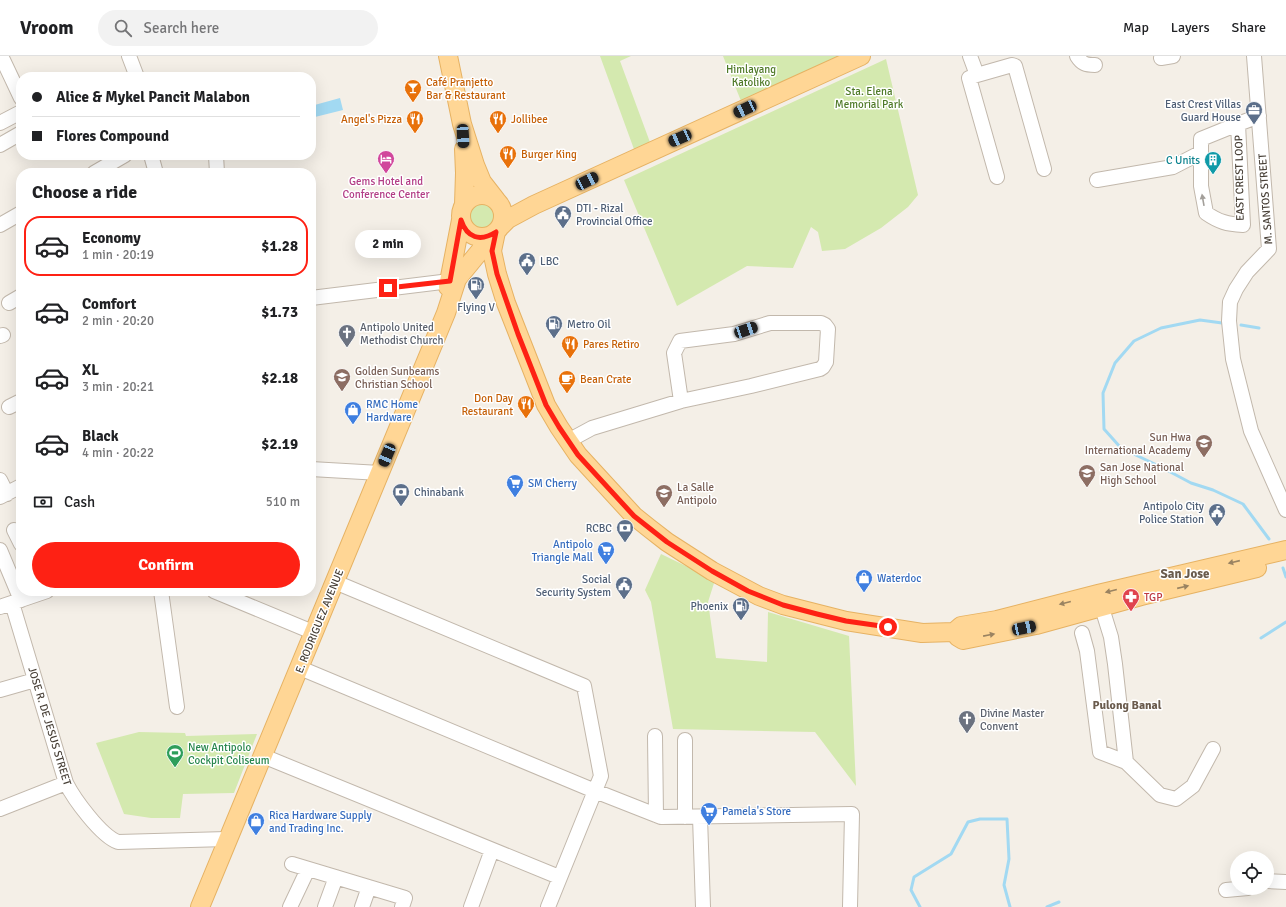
<!DOCTYPE html>
<meta charset="utf-8">
<style>
body{margin:0;font-family:Signika,sans-serif;background:#f2f2f2;color:#202124;height:100vh;display:flex;flex-direction:column;font-size:15px;white-space:nowrap}
*{box-sizing:border-box;margin:0}
p{font-size:13px;color:#757577}
.icon{flex:none;width:22px;height:22px;fill:none;stroke:currentColor;stroke-width:2;stroke-linecap:round;stroke-linejoin:round}
.map{position:relative;flex:1;overflow:hidden}
.details{position:absolute;left:16px;top:112px;width:300px;height:428px;display:flex;flex-direction:column;background:#fff;border-radius:16px;box-shadow:0 4px 16px #0002}
.details>*{flex:none}
.top-card{position:absolute;left:16px;top:16px;width:300px;height:88px;border-radius:16px;box-shadow:0 4px 16px #0002;display:grid;align-content:center;height:88px;padding:0 16px;background:#fff}
.buttons{position:absolute;left:1230px;top:795px;display:grid;gap:8px}
.buttons a{display:grid;place-items:center;width:44px;height:44px;border-radius:50%;background:#fff;box-shadow:0 4px 16px #0002;font-size:20px}
.end{position:absolute;width:18px;height:18px;margin:-9px;border:5px solid #fe2114;background:#fff;box-shadow:0 0 0 2px #fff}
.from{border-radius:50%}
.bubble{position:absolute;height:28px;border-radius:14px;background:#fff;box-shadow:0 4px 16px #0002;font-size:13px;font-weight:700;line-height:28px;text-align:center}
.car{position:absolute;width:12px;height:24px;margin:-12px -6px;border-radius:5px;box-shadow:0 0 3px 1px #0007;background:linear-gradient(#222 24%,#8ab4d8 0 40%,#222 0 76%,#8ab4d8 0 86%,#222 0)}
.top-card b{display:flex;align-items:center;gap:14px;height:38px;font-size:15px}
.top-card b+b{border-top:1px solid #e0e0e0}
.top-card i{width:10px;height:10px;background:#202124}
ul{padding:0;list-style:none}
li{display:flex;align-items:center;gap:12px;height:60px;margin:0 8px 6px;padding:0 8px;border:2px solid transparent;border-radius:16px}
li div{flex:1}
li b{display:block;font-size:15px}
li em{font-style:normal;font-weight:700}
li.active{border-color:#fe2114}
li>.icon{width:36px;height:36px;stroke-width:1.5}
h2{padding:0 16px;font-size:18px;line-height:48px}
.pay{display:flex;align-items:center;gap:10px;height:44px;padding:0 16px;font-size:15px}
.pay p{margin-inline-start:auto}
.button{display:flex;gap:8px;margin-top:auto;padding:8px 16px}
.button a{flex:1;height:46px;border-radius:24px;background:#fe2114;color:#fff;font-size:16px;font-weight:700;line-height:46px;text-align:center}
header{display:flex;align-items:center;gap:24px;box-sizing:border-box;height:56px;padding:0 20px;background:#fff;border-bottom:1px solid #e0e0e0}
header strong{font-size:19px}
nav{display:flex;gap:22px;margin-inline-start:auto;font-size:14px}
.search{width:280px;height:36px;background:#f2f2f2;display:flex;align-items:center;gap:10px;box-sizing:border-box;padding:0 14px;border-radius:22px;color:#757577;font-size:15px}
.map>svg:first-child{display:block}
.green{fill:#d4e9af}
.water{fill:#a2d9f2}
.lines{fill:none;stroke-linecap:round;stroke-linejoin:round}
.stream{stroke:#a2d9f2;stroke-width:3}
.minor-casing{stroke:#c2b8ac;stroke-width:16}
.major-casing{stroke:#e6b263;stroke-width:20}
.minor{stroke:#fff;stroke-width:14}
.major{stroke:#ffd695;stroke-width:18}
.oneway{fill:#a39f9a}
.oneway2{fill:#9a8361}
.route{stroke:#fe2114;stroke-width:5}
.labels{text-anchor:middle;stroke-width:3;stroke-linejoin:round;paint-order:stroke}
.park-label{font-size:11px;fill:#4f7a28;stroke:#fff}
.food-label{font-size:11px;fill:#c56008;stroke:#fff;text-anchor:start}
.service-label{font-size:11px;fill:#4e5e75;stroke:#fff;text-anchor:end}
.culture-label{font-size:11px;fill:#0d838f;stroke:#fff;text-anchor:end}
.street-label{font-size:11px;fill:#473f36;stroke:#fff}
.hotel-label{font-size:11px;fill:#b23c85;stroke:#fff}
.worship-label{font-size:11px;fill:#5b616d;stroke:#fff;text-anchor:start}
.education-label{font-size:11px;fill:#785e54;stroke:#fff;text-anchor:start}
.shop-label{font-size:11px;fill:#366cbe;stroke:#fff;text-anchor:start}
.health-label{font-size:11px;fill:#be3a42;stroke:#fff;text-anchor:start}
.leisure-label{font-size:11px;fill:#27864d;stroke:#fff;text-anchor:start}
.neighbourhood-label{font-size:12px;font-weight:bold;fill:#6a5b4d;stroke:#fff}
.quarter-label{font-size:13px;font-weight:bold;fill:#6a5b4d;stroke:#fff}
</style>
<header>
<strong>Vroom</strong>
<div class="search"><svg class="icon" aria-label="search" viewBox="0 0 24 24"><circle cx="10" cy="10" r="6"/><path d="M15 15l6 6"/></svg>Search here</div>
<nav><a>Map</a><a>Layers</a><a>Share</a></nav>
</header>
<div class="map">
<svg width="1286" height="851" viewBox="0 0 1286 851">
<rect width="100%" height="100%" fill="#f4efe7"/>
<!-- green -->
<path class="green" d="M600 0H631L620 5 651 89 635 96Z
M723 0H843L741 45Z
M886 3 918 139 908 151 881 172 845 193 822 195 818 176 811 171 793 212 747 210 677 250 624 124Z
M467 160a14 14 0 1 1 28 0a14 14 0 1 1-28 0Z
M661 498 715 524 708 546 716 602 767 606 768 556 849 580 856 730 815 676 673 673 651 546 645 534Z
M139 676 185 677 186 680 257 678 234 737 183 738 180 762H151L124 758 96 687Z"/>
<!-- water -->
<path class="water" d="M340 42 343 54 311 62V50Z"/>
<g class="lines">
<!-- stream -->
<path class="stream" d="M1222 267 1200 264 1161 272 1134 285 1115 307 1103 337 1104 373 1121 392 1161 411 1191 427 1213 434 1243 448 1269 483
M1241 269 1259 272
M1283 512 1286 521
M1261 582 1286 566
M920 851 911 834 914 821 951 798 968 766 980 763H1007L1009 803 1004 829 1010 851
M1047 851 1059 846"/>
<defs>
<path id="minor" d="M129 0 137 21
M970 0 977 19 1012 9 1015 10 1044 113
M1077 0C1082 8 1086 9 1095 9
M1254 0 1269 193 1247 216 1236 233 1230 246 1229 265 1233 303 1251 375 1286 454
M1161 2 1173 0
M0 5 3 4 21 42
M977 19 969 22 997 121
M0 67 21 56
M1238 68 1243 169C1227 168 1219 166 1206 157L1201 130V83L1238 68 1259 60
M0 89 21 77
M151 99 156 117
M216 99 217 117
M94 117 125 99
M1097 124 1173 111 1200 97
M0 169 21 157
M311 242 450 225
M9 247 21 240
M0 280 3 279
M9 351 21 345
M568 385 592 372 681 345 751 330 820 313 823 311 826 306 828 273 825 269 821 267H770L734 278 680 285 674 297 681 345
M311 413 380 417
M0 424 7 438
M0 441 21 430
M14 474 21 488
M0 494 21 544
M335 526 584 630 601 720 548 851
M161 535 177 651
M214 535 315 577
M12 547 66 727C74 743 101 780 118 786L227 783
M0 551 47 535
M1102 552 1111 581 1115 608 1126 706
M1082 577 1087 595 1100 696 1126 706 1160 739 1176 743 1193 730 1213 693
M300 612 595 735 661 761 852 758 850 851
M0 634 35 624
M655 680 656 759
M263 700 559 821
M0 753 66 727
M685 761V684
M700 761 703 851
M292 808 405 842 402 851
M1267 825 1286 826
M1226 834 1248 832
M290 851 308 813
M325 851 336 821
M362 851 369 831
M471 851 492 794"/>
<path id="major" d="M448 0 462 68 475 109 482 126 496 144
M464 93 465 117 464 148
M461 160a21 21 0 1 1 42 0a21 21 0 1 1-42 0Z
M501 170 508 163 534 149 861 0
M496 176 492 195 497 218 506 247 546 349 559 371 578 399 634 460 649 472 667 486 712 515 759 540 783 549 846 565 922 577 954 576 961 570 997 564 1098 538 1286 494
M448 231 461 164
M954 576 958 581 963 584 1036 569 1141 540 1257 512
M200 851 446 257 457 223 480 195 489 180"/>
</defs>
<!-- minor casing -->
<use href="#minor" class="minor-casing"/>
<!-- major casing -->
<use href="#major" class="major-casing"/>
<!-- minor -->
<use href="#minor" class="minor"/>
<!-- major -->
<use href="#major" class="major"/>
</g>
<!-- one-way arrows -->
<defs><path id="oneway-solid" d="M-6-.8H1V-3.2L6.5 0L1 3.2V.8H-6Z"/></defs>
<use class="oneway" href="#oneway-solid" transform="translate(1203 144) rotate(-100)"/>
<g class="oneway2">
<use href="#oneway-solid" transform="translate(1234 506) rotate(167)"/>
<use href="#oneway-solid" transform="translate(1183 531) rotate(-13)"/>
<use href="#oneway-solid" transform="translate(1111 535) rotate(166)"/>
<use href="#oneway-solid" transform="translate(1065 547) rotate(166)"/>
<use href="#oneway-solid" transform="translate(989 579) rotate(-11)"/>
</g>
<g class="lines">
<!-- route -->
<path class="route" d="M388 232 450 225 461 164C467 182 480 186 496 176L492 195 497 218 518 278 546 349 559 371 578 399 634 460 667 486 712 515 748 535 783 549 817 558 846 565 888 571"/>
</g>
<!-- icons -->
<defs>
<symbol id="bar-pin" viewBox="-11 -11 22 30"><path d="M0 17L-7.5 6A9.5 9.5 0 1 1 7.5 6Z" fill="#e8710a" stroke="#fff"/><path d="M-6-5H6L.8 .8V4.5H3.5V6h-7V4.5H-.8V.8Z" fill="#fff"/></symbol>
<symbol id="office-pin" viewBox="-11 -11 22 30"><path d="M0 17L-7.5 6A9.5 9.5 0 1 1 7.5 6Z" fill="#5c6f8a" stroke="#fff"/><path d="M-6-3h4V-5.5h4V-3h4V5H-6ZM-1-4.5V-3h2v-1.5ZM-6 0V1H6V0Z" fill="#fff"/></symbol>
<symbol id="restaurant-pin" viewBox="-11 -11 22 30"><path d="M0 17L-7.5 6A9.5 9.5 0 1 1 7.5 6Z" fill="#e8710a" stroke="#fff"/><path d="M-5-6h1v4h1v-4h1v4h1v-4h1v5L-1.5 .5V6h-2V.5L-5-1ZM5-6V6H3V1.5H1.5Q1.5-4 5-6Z" fill="#fff"/></symbol>
<symbol id="hotel-pin" viewBox="-11 -11 22 30"><path d="M0 17L-7.5 6A9.5 9.5 0 1 1 7.5 6Z" fill="#d1479c" stroke="#fff"/><path d="M-6-4.5h1.5V1H6V5H4.5V3h-9V5H-6ZM-4 0a1.8 1.8 0 1 1 3.6 0ZM.5 0V-2.5h3Q6-2.5 6 0Z" fill="#fff"/></symbol>
<symbol id="building-pin" viewBox="-11 -11 22 30"><path d="M0 17L-7.5 6A9.5 9.5 0 1 1 7.5 6Z" fill="#0f9aa8" stroke="#fff"/><path d="M-4-6H4V6H1V3H-1V6H-4ZM-2.5-4.3h1.7v1.8h-1.7ZM.8-4.3h1.7v1.8H.8ZM-2.5-1h1.7V.8h-1.7ZM.8-1h1.7V.8H.8Z" fill="#fff"/></symbol>
<symbol id="civic-pin" viewBox="-11 -11 22 30"><path d="M0 17L-7.5 6A9.5 9.5 0 1 1 7.5 6Z" fill="#5c6f8a" stroke="#fff"/><path d="M-.6-6.5H3V-4.5H.6V-3L4-1V1h2V6H-6V1h2V-1L-.6-3ZM-1.2 2.5V6h2.4V2.5Z" fill="#fff"/></symbol>
<symbol id="fuel-pin" viewBox="-11 -11 22 30"><path d="M0 17L-7.5 6A9.5 9.5 0 1 1 7.5 6Z" fill="#5c6f8a" stroke="#fff"/><path d="M-5.5-6h7V0h2V4h1.3V-2.5L3-4.5l.8-.8L6-3V5H2.5V1h-1V6h-7ZM-4.2-4.7v3.2H.2V-4.7Z" fill="#fff"/></symbol>
<symbol id="church-pin" viewBox="-11 -11 22 30"><path d="M0 17L-7.5 6A9.5 9.5 0 1 1 7.5 6Z" fill="#6b7280" stroke="#fff"/><path d="M-1.2-6h2.4v3.5h3.3v2.4h-3.3V6h-2.4V-.1h-3.3v-2.4h3.3Z" fill="#fff"/></symbol>
<symbol id="school-pin" viewBox="-11 -11 22 30"><path d="M0 17L-7.5 6A9.5 9.5 0 1 1 7.5 6Z" fill="#8d6e63" stroke="#fff"/><path d="M0-5L7-2L0 1L-7-2ZM-4 1L0 2.5L4 1V4Q0 6-4 4Z" fill="#fff"/></symbol>
<symbol id="cafe-pin" viewBox="-11 -11 22 30"><path d="M0 17L-7.5 6A9.5 9.5 0 1 1 7.5 6Z" fill="#e8710a" stroke="#fff"/><path d="M-5.5-4.5H6V0H3Q3 3.5 0 3.5H-2.5Q-5.5 3.5-5.5 0ZM3-3.2v2h1.7v-2ZM-6 4.5H4V6H-6Z" fill="#fff"/></symbol>
<symbol id="shop-pin" viewBox="-11 -11 22 30"><path d="M0 17L-7.5 6A9.5 9.5 0 1 1 7.5 6Z" fill="#3f7fe0" stroke="#fff"/><path d="M-5-2.5h2.3a2.7 3.5 0 0 1 5.4 0H5L5.5 6h-11ZM-1.5-2.5h3a1.5 2.3 0 0 0-3 0Z" fill="#fff"/></symbol>
<symbol id="supermarket-pin" viewBox="-11 -11 22 30"><path d="M0 17L-7.5 6A9.5 9.5 0 1 1 7.5 6Z" fill="#3f7fe0" stroke="#fff"/><path d="M-6-5.5h2.5l.6 2H6L4.5 2H-2.5L-4.4-4H-6ZM-1.5 3.2a1.3 1.3 0 1 0 .1 0ZM3 3.2a1.3 1.3 0 1 0 .1 0Z" fill="#fff"/></symbol>
<symbol id="bank-pin" viewBox="-11 -11 22 30"><path d="M0 17L-7.5 6A9.5 9.5 0 1 1 7.5 6Z" fill="#5c6f8a" stroke="#fff"/><path d="M-6-4H6V4H-6ZM0-2.3a2.3 2.3 0 1 0 0 4.6a2.3 2.3 0 1 0 0-4.6Z" fill="#fff"/></symbol>
<symbol id="pharmacy-pin" viewBox="-11 -11 22 30"><path d="M0 17L-7.5 6A9.5 9.5 0 1 1 7.5 6Z" fill="#e0444e" stroke="#fff"/><path d="M-2-6h4v4h4v4h-4v4h-4v-4h-4v-4h4Z" fill="#fff"/></symbol>
<symbol id="stadium-pin" viewBox="-11 -11 22 30"><path d="M0 17L-7.5 6A9.5 9.5 0 1 1 7.5 6Z" fill="#2e9e5b" stroke="#fff"/><path d="M0-5a6.5 5 0 1 0 0 10a6.5 5 0 1 0 0-10ZM-3.5-1.8h7v3.6h-7Z" fill="#fff"/></symbol>
</defs>
<g fill-rule="evenodd">
<use href="#bar-pin" x="403" y="22" width="20" height="27"/>
<use href="#office-pin" x="1244" y="44" width="20" height="27"/>
<use href="#restaurant-pin" x="405" y="53" width="20" height="27"/>
<use href="#restaurant-pin" x="488" y="53" width="20" height="27"/>
<use href="#restaurant-pin" x="498" y="88" width="20" height="27"/>
<use href="#hotel-pin" x="376" y="93" width="20" height="27"/>
<use href="#building-pin" x="1203" y="94" width="20" height="27"/>
<use href="#civic-pin" x="553" y="148" width="20" height="27"/>
<use href="#civic-pin" x="517" y="195" width="20" height="27"/>
<use href="#fuel-pin" x="466" y="219" width="20" height="27"/>
<use href="#fuel-pin" x="544" y="258" width="20" height="27"/>
<use href="#church-pin" x="337" y="267" width="20" height="27"/>
<use href="#restaurant-pin" x="560" y="278" width="20" height="27"/>
<use href="#school-pin" x="332" y="311" width="20" height="27"/>
<use href="#cafe-pin" x="557" y="313" width="20" height="27"/>
<use href="#restaurant-pin" x="516" y="338" width="20" height="27"/>
<use href="#shop-pin" x="343" y="344" width="20" height="27"/>
<use href="#school-pin" x="1194" y="377" width="20" height="27"/>
<use href="#school-pin" x="1077" y="407" width="20" height="27"/>
<use href="#supermarket-pin" x="505" y="417" width="20" height="27"/>
<use href="#bank-pin" x="391" y="426" width="20" height="27"/>
<use href="#school-pin" x="654" y="427" width="20" height="27"/>
<use href="#civic-pin" x="1207" y="446" width="20" height="27"/>
<use href="#bank-pin" x="615" y="462" width="20" height="27"/>
<use href="#supermarket-pin" x="596" y="484" width="20" height="27"/>
<use href="#shop-pin" x="854" y="512" width="20" height="27"/>
<use href="#civic-pin" x="614" y="519" width="20" height="27"/>
<use href="#pharmacy-pin" x="1121" y="531" width="20" height="27"/>
<use href="#fuel-pin" x="731" y="540" width="20" height="27"/>
<use href="#church-pin" x="957" y="653" width="20" height="27"/>
<use href="#stadium-pin" x="165" y="687" width="20" height="27"/>
<use href="#supermarket-pin" x="699" y="745" width="20" height="27"/>
<use href="#shop-pin" x="246" y="755" width="20" height="27"/>
</g>
<g class="labels">
<!-- park labels -->
<g class="park-label">
<text x="751" y="17">Himlayang<tspan x="751" dy="13">Katoliko</tspan></text>
<text x="869" y="39">Sta. Elena<tspan x="869" dy="13">Memorial Park</tspan></text>
</g>
<!-- food labels -->
<g class="food-label">
<text x="426" y="30">Café Pranjetto<tspan x="426" dy="13">Bar &amp; Restaurant</tspan></text>
<text x="402" y="67" text-anchor="end">Angel's Pizza</text>
<text x="511" y="67">Jollibee</text>
<text x="521" y="102">Burger King</text>
<text x="583" y="292">Pares Retiro</text>
<text x="580" y="327">Bean Crate</text>
<text x="513" y="346" text-anchor="end">Don Day<tspan x="513" dy="13">Restaurant</tspan></text>
</g>
<!-- service labels -->
<g class="service-label">
<text x="1241" y="52">East Crest Villas<tspan x="1241" dy="13">Guard House</tspan></text>
<text x="576" y="156" text-anchor="start">DTI - Rizal<tspan x="576" dy="13">Provincial Office</tspan></text>
<text x="540" y="209" text-anchor="start">LBC</text>
<text x="476" y="255" text-anchor="middle">Flying V</text>
<text x="567" y="272" text-anchor="start">Metro Oil</text>
<text x="414" y="440" text-anchor="start">Chinabank</text>
<text x="1204" y="454">Antipolo City<tspan x="1204" dy="13">Police Station</tspan></text>
<text x="612" y="476">RCBC</text>
<text x="611" y="527">Social<tspan x="611" dy="13">Security System</tspan></text>
<text x="728" y="554">Phoenix</text>
</g>
<!-- culture labels -->
<g class="culture-label">
<text x="1200" y="108">C Units</text>
</g>
<!-- street labels -->
<g class="street-label">
<text transform="translate(1239 122) rotate(-91)" y="4">EAST CREST LOOP</text>
<text transform="translate(1265 143) rotate(-94)" y="4">M. SANTOS STREET</text>
<text transform="translate(319 565) rotate(-68)" y="4">E. RODRIGUEZ AVENUE</text>
<text transform="translate(50 670) rotate(73)" y="4">JOSE R. DE JESUS STREET</text>
</g>
<!-- hotel labels -->
<g class="hotel-label">
<text x="386" y="129">Gems Hotel and<tspan x="386" dy="13">Conference Center</tspan></text>
</g>
<!-- worship labels -->
<g class="worship-label">
<text x="360" y="275">Antipolo United<tspan x="360" dy="13">Methodist Church</tspan></text>
<text x="980" y="661">Divine Master<tspan x="980" dy="13">Convent</tspan></text>
</g>
<!-- education labels -->
<g class="education-label">
<text x="355" y="319">Golden Sunbeams<tspan x="355" dy="13">Christian School</tspan></text>
<text x="1191" y="385" text-anchor="end">Sun Hwa<tspan x="1191" dy="13">International Academy</tspan></text>
<text x="1100" y="415">San Jose National<tspan x="1100" dy="13">High School</tspan></text>
<text x="677" y="435">La Salle<tspan x="677" dy="13">Antipolo</tspan></text>
</g>
<!-- shop labels -->
<g class="shop-label">
<text x="366" y="352">RMC Home<tspan x="366" dy="13">Hardware</tspan></text>
<text x="528" y="431">SM Cherry</text>
<text x="593" y="492" text-anchor="end">Antipolo<tspan x="593" dy="13">Triangle Mall</tspan></text>
<text x="877" y="526">Waterdoc</text>
<text x="722" y="759">Pamela's Store</text>
<text x="269" y="763">Rica Hardware Supply<tspan x="269" dy="13">and Trading Inc.</tspan></text>
</g>
<!-- health labels -->
<g class="health-label">
<text x="1144" y="545">TGP</text>
</g>
<!-- leisure labels -->
<g class="leisure-label">
<text x="188" y="695">New Antipolo<tspan x="188" dy="13">Cockpit Coliseum</tspan></text>
</g>
<!-- neighbourhood labels -->
<g class="neighbourhood-label">
<text x="1127" y="653">Pulong Banal</text>
</g>
<!-- quarter labels -->
<g class="quarter-label">
<text x="1185" y="522">San Jose</text>
</g>
</g>
</svg>
<div class="buttons">
<a><svg class="icon" aria-label="locate" viewBox="0 0 24 24"><circle cx="12" cy="12" r="6"/><path d="M12 2v4M12 18v4M2 12h4M18 12h4"/></svg></a>
</div>
<i class="end from" style="left:888px;top:571px"></i>
<i class="end" style="left:388px;top:232px"></i>
<div class="bubble" style="left:355px;top:174px;width:66px">2 min</div>
<i class="car" style="left:745px;top:53px;rotate:245deg"></i>
<i class="car" style="left:463px;top:80px;rotate:177deg"></i>
<i class="car" style="left:680px;top:82px;rotate:246deg"></i>
<i class="car" style="left:587px;top:125px;rotate:64deg"></i>
<i class="car" style="left:746px;top:274px;rotate:71deg"></i>
<i class="car" style="left:387px;top:399px;rotate:203deg"></i>
<i class="car" style="left:1024px;top:572px;rotate:78deg"></i>
<div class="top-card">
<b><i class="from"></i>Alice &amp; Mykel Pancit Malabon</b>
<b><i></i>Flores Compound</b>
</div>
<section class="details">
<h2>Choose a ride</h2>
<ul>
<li class="active"><svg class="icon" aria-label="car" viewBox="0 0 24 24"><path d="M5 17H2v-5l4-1 3-4h7l3 4 3 1v5h-3M9 17h6M6 11h13"/><circle cx="7" cy="17" r="2"/><circle cx="17" cy="17" r="2"/></svg><div><b>Economy</b><p>1 min · 20:19</p></div><em>$1.28</em></li>
<li><svg class="icon" aria-label="car" viewBox="0 0 24 24"><path d="M5 17H2v-5l4-1 3-4h7l3 4 3 1v5h-3M9 17h6M6 11h13"/><circle cx="7" cy="17" r="2"/><circle cx="17" cy="17" r="2"/></svg><div><b>Comfort</b><p>2 min · 20:20</p></div><em>$1.73</em></li>
<li><svg class="icon" aria-label="car" viewBox="0 0 24 24"><path d="M5 17H2v-5l4-1 3-4h7l3 4 3 1v5h-3M9 17h6M6 11h13"/><circle cx="7" cy="17" r="2"/><circle cx="17" cy="17" r="2"/></svg><div><b>XL</b><p>3 min · 20:21</p></div><em>$2.18</em></li>
<li><svg class="icon" aria-label="car" viewBox="0 0 24 24"><path d="M5 17H2v-5l4-1 3-4h7l3 4 3 1v5h-3M9 17h6M6 11h13"/><circle cx="7" cy="17" r="2"/><circle cx="17" cy="17" r="2"/></svg><div><b>Black</b><p>4 min · 20:22</p></div><em>$2.19</em></li>
</ul>
<div class="pay"><svg class="icon" aria-label="cash" viewBox="0 0 24 24"><path d="M3 7h18v10H3z"/><circle cx="12" cy="12" r="2"/></svg>Cash<p>510 m</p></div>
<div class="button"><a>Confirm</a></div>
</section>
</div>
